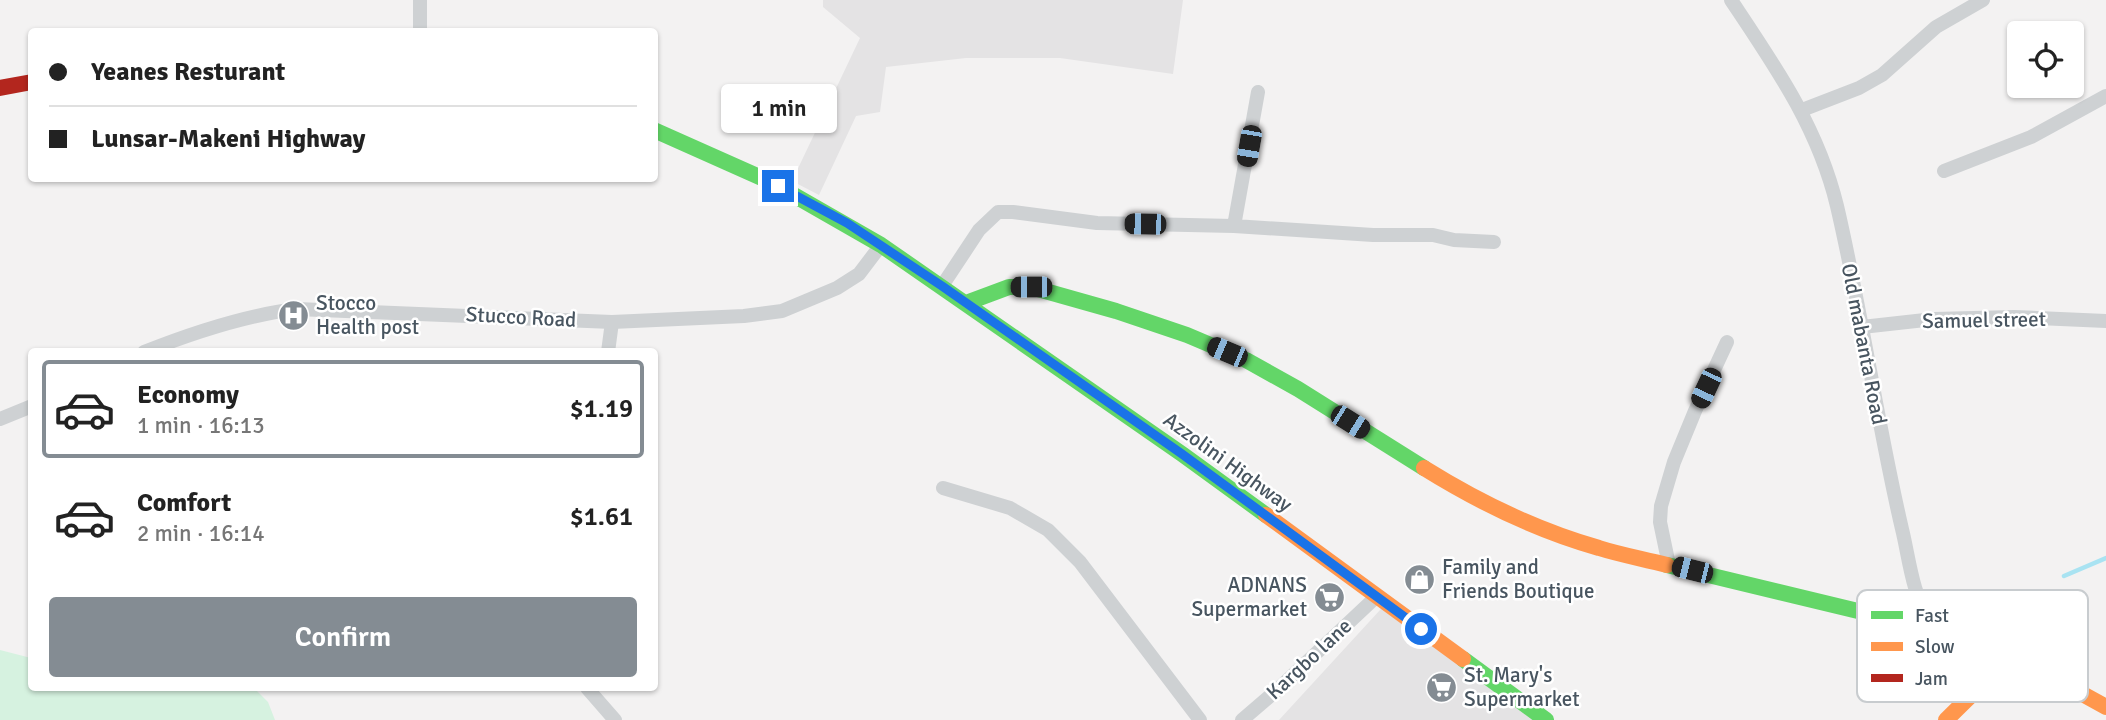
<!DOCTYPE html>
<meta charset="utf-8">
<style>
body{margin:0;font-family:Signika,sans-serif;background:#f6f6f6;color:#222;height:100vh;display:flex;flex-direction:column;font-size:26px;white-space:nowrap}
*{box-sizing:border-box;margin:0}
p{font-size:23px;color:#767676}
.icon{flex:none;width:38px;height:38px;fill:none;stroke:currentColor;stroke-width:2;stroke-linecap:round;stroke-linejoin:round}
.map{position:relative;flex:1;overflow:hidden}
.sheet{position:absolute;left:28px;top:348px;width:630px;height:343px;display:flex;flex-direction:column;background:#fff;border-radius:7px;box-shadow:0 2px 5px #0004}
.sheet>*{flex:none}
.hud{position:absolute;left:28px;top:28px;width:630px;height:154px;border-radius:7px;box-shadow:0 2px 5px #0004;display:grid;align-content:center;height:154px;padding:0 21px;background:#fff}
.buttons{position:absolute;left:2007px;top:21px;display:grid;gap:14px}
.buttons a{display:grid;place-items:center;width:77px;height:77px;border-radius:7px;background:#fff;box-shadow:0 2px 5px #0004;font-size:35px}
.end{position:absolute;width:32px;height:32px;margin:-16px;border:9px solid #1a73e8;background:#fff;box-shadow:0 0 0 4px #fff}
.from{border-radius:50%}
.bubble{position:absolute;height:49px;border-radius:7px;background:#fff;box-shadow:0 2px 5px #0004;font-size:23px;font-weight:600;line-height:49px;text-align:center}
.car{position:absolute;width:21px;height:42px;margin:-21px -10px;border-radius:9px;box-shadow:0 0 5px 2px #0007;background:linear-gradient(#222 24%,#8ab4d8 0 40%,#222 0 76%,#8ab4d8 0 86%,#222 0)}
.hud b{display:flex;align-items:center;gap:24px;height:66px;font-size:26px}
.hud b+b{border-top:2px solid #e0e0e0}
.hud i{width:18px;height:18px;background:#222}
ul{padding:12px 0 0;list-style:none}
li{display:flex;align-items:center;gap:21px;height:98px;margin:0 14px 10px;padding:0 7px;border:4px solid transparent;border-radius:7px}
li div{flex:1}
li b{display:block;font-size:26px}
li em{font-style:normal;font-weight:600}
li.selected{border-color:#848c93}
li>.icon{width:63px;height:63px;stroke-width:1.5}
.button{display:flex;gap:14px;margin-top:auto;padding:14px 21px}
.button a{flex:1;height:80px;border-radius:7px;background:#848c93;color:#fff;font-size:28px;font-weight:600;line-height:80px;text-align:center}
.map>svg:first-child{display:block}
.education{fill:#e4e3e4}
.green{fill:#d6f2e0}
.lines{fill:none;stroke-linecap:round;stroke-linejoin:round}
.stream{stroke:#a9e3f2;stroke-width:4.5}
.street{stroke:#ced1d3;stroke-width:14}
.fast{stroke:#63d668;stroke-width:16}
.slow{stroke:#ff974d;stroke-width:16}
.jam{stroke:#b3261e;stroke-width:16}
.route{stroke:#1a73e8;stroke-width:9}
.labels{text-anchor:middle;stroke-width:5;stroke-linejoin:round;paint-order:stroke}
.poi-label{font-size:21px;fill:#485560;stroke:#fff;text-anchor:start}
.street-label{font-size:21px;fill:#485560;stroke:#fff}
.key{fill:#fff;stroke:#c8cccf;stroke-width:2}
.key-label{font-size:19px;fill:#485560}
</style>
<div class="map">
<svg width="2106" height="720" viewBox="0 0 2106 720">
<rect width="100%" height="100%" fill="#f3f2f2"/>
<!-- education -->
<path class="education" d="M823 0H1183L1173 74 1060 58H966L886 67 880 112 856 116 819 195 792 181 860 38 823 7Z
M1391 598 1549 720H1279Z"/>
<!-- green -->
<path class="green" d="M0 650 31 658 32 688H254L268 702 275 720H0Z"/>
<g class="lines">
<!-- stream -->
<path class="stream" d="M2064 576 2106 558"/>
<!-- street -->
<path class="street" d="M1731 0C1775 66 1818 127 1837 206 1862 313 1877 422 1902 529 1909 557 1912 595 1930 620 1943 637 1990 648 2012 655
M420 32V0
M1802 110 1859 88 1882 75 1936 27 1983 0
M1944 171 2031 137 2106 96
M1234 226 1258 92
M942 286 979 230 998 212H1013L1097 223 1234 226 1373 235H1433L1454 240 1494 242
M1862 327 1934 319 2014 317 2106 321
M144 352C192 333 245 315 297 309L612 322 744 316 782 311 837 288 859 274 881 245
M608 352 612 322
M0 419 32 406
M943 488 1010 508 1048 530 1080 562 1200 720
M1669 565 1660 522 1661 506 1674 462 1695 411 1727 342
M587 688 615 720
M1242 720 1277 690 1376 597"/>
<!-- fast -->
<path class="fast" d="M654 130 771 182 881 245 1182 454 1266 515
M966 303 1009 287H1031L1116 311 1187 335 1246 360 1298 389 1424 468
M1667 565 1858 611 1932 622
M1463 659 1546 720"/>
<!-- slow -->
<path class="slow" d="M1424 468C1477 501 1539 531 1599 548 1621 555 1644 559 1667 565
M1266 515 1463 659
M1946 720 2012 655 2106 707"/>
<!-- jam -->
<path class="jam" d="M0 88 32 82"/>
</g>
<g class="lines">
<!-- route -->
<path class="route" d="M778 186 847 223 942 286 1182 454 1421 629"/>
</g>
<!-- icons -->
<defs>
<symbol id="hospital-disc" viewBox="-11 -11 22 22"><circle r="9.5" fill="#848c93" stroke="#fff"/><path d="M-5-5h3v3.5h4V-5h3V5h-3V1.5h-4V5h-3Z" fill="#fff"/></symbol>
<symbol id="shop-disc" viewBox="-11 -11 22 22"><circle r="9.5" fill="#848c93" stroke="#fff"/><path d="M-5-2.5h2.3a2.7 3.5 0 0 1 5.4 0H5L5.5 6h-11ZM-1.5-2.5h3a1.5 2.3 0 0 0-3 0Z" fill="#fff"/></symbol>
<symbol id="supermarket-disc" viewBox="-11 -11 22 22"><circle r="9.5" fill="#848c93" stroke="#fff"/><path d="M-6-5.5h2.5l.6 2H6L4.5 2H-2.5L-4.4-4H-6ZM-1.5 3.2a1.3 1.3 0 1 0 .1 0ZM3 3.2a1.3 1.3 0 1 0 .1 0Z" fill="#fff"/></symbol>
</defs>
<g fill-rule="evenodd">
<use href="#hospital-disc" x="276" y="298" width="35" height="35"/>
<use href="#shop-disc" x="1402" y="562" width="35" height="35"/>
<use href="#supermarket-disc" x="1312" y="580" width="35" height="35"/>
<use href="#supermarket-disc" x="1424" y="670" width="35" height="35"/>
</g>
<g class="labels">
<!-- poi labels -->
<g class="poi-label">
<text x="316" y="310">Stocco<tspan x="316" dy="24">Health post</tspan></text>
<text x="1442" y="574">Family and<tspan x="1442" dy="24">Friends Boutique</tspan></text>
<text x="1307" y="592" text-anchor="end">ADNANS<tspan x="1307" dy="24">Supermarket</tspan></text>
<text x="1464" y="682">St. Mary's<tspan x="1464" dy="24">Supermarket</tspan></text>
</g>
<!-- street labels -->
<g class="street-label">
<text transform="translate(521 317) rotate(3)" y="7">Stucco Road</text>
<text transform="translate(1984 320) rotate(-1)" y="7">Samuel street</text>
<text transform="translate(1864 344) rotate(79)" y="7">Old mabanta Road</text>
<text transform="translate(1228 462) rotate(36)" y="7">Azzolini Highway</text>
<text transform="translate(1309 659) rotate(-43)" y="7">Kargbo lane</text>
</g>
</g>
<!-- legend -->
<rect x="1857" y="590" width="231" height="112" rx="10" class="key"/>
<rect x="1871" y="611" width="32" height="8" fill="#63d668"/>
<rect x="1871" y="642" width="32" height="9" fill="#ff974d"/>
<rect x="1871" y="674" width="32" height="8" fill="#b3261e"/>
<g class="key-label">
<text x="1915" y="622">Fast</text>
<text x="1915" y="653">Slow</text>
<text x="1915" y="685">Jam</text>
</g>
</svg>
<div class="buttons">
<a><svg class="icon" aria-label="locate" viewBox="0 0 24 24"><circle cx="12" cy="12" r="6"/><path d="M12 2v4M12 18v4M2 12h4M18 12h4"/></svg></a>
</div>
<i class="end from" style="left:1421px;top:629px"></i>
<i class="end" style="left:778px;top:186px"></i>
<div class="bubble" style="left:721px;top:84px;width:116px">1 min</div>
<i class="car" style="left:1249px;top:146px;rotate:190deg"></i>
<i class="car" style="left:1145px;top:224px;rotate:271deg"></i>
<i class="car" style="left:1031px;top:287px;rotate:270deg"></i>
<i class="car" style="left:1227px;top:352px;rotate:293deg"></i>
<i class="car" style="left:1706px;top:388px;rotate:205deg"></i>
<i class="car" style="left:1350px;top:422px;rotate:122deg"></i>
<i class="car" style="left:1692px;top:570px;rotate:284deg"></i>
<div class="hud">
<b><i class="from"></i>Yeanes Resturant</b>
<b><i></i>Lunsar-Makeni Highway</b>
</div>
<section class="sheet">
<ul>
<li class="selected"><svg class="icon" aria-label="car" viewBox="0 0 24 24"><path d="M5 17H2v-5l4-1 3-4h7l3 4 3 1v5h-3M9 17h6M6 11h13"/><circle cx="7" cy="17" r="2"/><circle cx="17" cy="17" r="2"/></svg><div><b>Economy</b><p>1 min · 16:13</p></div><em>$1.19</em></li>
<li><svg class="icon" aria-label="car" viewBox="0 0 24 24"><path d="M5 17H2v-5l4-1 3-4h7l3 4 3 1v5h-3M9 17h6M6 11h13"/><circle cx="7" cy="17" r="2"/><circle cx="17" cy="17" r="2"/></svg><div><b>Comfort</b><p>2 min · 16:14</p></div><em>$1.61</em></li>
</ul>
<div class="button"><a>Confirm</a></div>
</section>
</div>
